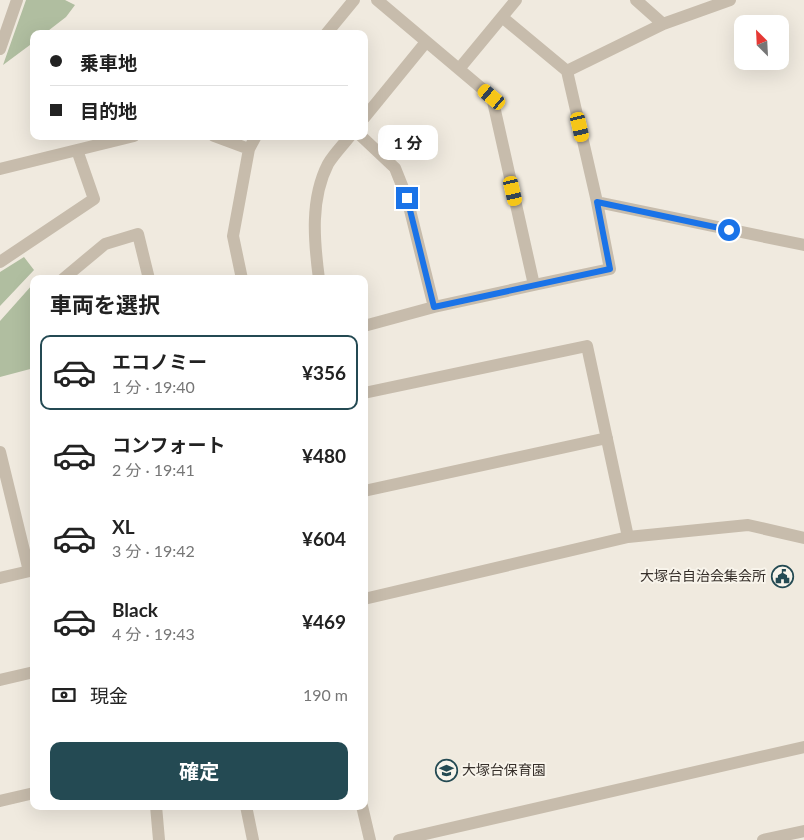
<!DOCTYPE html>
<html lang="ja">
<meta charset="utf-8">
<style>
body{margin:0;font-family:Lato,"Noto Sans JP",sans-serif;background:#f6f6f6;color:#222;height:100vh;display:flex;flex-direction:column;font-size:19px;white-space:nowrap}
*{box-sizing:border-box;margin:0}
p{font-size:16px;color:#767676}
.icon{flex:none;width:28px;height:28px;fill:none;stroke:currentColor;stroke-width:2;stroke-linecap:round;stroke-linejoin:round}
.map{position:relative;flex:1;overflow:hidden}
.panel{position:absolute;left:30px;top:275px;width:338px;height:535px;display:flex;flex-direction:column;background:#fff;border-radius:10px;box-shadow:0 5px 20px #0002}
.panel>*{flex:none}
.hud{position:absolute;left:30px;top:30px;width:338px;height:110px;border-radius:10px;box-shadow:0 5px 20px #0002;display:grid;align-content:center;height:110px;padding:0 20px;background:#fff}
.needle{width:32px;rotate:336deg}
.tools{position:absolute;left:734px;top:15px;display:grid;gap:10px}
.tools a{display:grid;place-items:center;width:55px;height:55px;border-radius:10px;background:#fff;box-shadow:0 5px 20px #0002;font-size:25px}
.end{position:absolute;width:22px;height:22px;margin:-11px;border:6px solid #1a73e8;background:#fff;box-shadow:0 0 0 2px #fff}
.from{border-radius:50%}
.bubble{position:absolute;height:35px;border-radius:10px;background:#fff;box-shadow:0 5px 20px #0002;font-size:16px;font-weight:700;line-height:35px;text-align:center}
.car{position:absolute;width:15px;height:30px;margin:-15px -8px;border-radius:6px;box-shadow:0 0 4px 1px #0007;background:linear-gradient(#f5c518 24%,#345 0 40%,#f5c518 0 76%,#345 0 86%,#f5c518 0)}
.hud b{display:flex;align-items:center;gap:18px;height:48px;font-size:19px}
.hud b+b{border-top:1px solid #e0e0e0}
.hud i{width:12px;height:12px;background:#222}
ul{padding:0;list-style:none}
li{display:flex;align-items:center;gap:15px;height:75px;margin:0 10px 8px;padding:0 10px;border:2px solid transparent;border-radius:10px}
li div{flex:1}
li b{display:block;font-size:19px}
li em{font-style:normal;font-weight:700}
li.on{border-color:#244a53}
li>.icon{width:45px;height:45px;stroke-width:1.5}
h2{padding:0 20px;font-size:22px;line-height:60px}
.pay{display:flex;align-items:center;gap:12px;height:55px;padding:0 20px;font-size:19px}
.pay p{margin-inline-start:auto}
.primary-button{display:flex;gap:10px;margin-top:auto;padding:10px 20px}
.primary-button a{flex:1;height:58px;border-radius:10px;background:#244a53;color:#fff;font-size:20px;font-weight:700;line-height:58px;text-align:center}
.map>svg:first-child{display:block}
.green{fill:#b0bea0}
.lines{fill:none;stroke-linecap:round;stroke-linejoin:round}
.minor{stroke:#c7bcac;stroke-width:12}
.route{stroke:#1a73e8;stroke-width:6}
.labels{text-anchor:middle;stroke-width:4;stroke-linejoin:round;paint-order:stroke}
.poi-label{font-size:14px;fill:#362f2a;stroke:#f8f4eb;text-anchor:end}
</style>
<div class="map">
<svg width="804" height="840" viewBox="0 0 804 840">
<rect width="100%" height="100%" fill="#f0eadf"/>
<!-- green -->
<path class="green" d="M26 0H65L75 5 66 17 44 34H34V42L3 65Z
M24 257 34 270 0 306V272Z
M33 284 34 289V368L0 377V321Z"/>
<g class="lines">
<!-- minor -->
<path class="minor" d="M636 0 663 24
M502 17 567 71 597 202 610 269 534 285
M326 34 354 0
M0 49 17 0
M459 69 516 0
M567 71 663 24 730 0
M364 118 426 42
M214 136 249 149
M361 136 395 168 407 198 434 307
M0 169 134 136
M597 202 804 245
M0 262 94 199 77 150
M63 279 105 244 138 234 149 279
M242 279 233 236 249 149 256 136
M319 279C314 241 310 199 328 164 334 154 343 145 350 136
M364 326 434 307 534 285 492 97 377 0
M364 393 587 346 628 537
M0 452 29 571
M364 491 607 438
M0 578 34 570
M364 599 628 537 748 525 804 538
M0 680 34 672
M0 801 34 793
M156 806 159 840
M246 806 253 840
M362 806 370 840
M399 840 804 747
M763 840 804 831"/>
</g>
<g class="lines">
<!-- route -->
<path class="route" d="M407 198 434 307 610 269 597 202 729 230"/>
</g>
<!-- icons -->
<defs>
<symbol id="civic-ring" viewBox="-11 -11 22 22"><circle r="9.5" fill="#f8f4eb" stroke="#244a53" stroke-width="1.5"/><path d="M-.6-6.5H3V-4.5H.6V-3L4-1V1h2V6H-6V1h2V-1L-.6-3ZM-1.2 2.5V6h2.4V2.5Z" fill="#244a53"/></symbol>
<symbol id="school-ring" viewBox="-11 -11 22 22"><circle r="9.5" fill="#f8f4eb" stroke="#244a53" stroke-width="1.5"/><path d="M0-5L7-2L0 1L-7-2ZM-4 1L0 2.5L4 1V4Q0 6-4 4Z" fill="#244a53"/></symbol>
</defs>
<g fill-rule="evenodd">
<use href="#civic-ring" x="770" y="564" width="25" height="25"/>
<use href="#school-ring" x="434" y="758" width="25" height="25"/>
</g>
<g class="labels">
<!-- poi labels -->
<g class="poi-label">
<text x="766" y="581">大塚台自治会集会所</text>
<text x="462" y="775" text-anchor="start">大塚台保育園</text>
</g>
</g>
</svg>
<div class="tools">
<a><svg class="needle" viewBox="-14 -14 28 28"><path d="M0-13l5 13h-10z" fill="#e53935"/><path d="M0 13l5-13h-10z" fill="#767676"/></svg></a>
</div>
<i class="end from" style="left:729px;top:230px"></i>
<i class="end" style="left:407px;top:198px"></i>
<div class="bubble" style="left:378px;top:125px;width:60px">1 分</div>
<i class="car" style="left:492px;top:97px;rotate:310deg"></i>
<i class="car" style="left:580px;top:127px;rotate:167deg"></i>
<i class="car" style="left:513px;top:191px;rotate:167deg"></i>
<div class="hud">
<b><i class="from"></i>乗車地</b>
<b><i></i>目的地</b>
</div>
<section class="panel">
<h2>車両を選択</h2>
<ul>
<li class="on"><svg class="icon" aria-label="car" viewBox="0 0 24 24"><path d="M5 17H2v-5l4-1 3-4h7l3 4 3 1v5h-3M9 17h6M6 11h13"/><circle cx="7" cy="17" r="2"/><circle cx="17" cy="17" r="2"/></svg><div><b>エコノミー</b><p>1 分 · 19:40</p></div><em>¥356</em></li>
<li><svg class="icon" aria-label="car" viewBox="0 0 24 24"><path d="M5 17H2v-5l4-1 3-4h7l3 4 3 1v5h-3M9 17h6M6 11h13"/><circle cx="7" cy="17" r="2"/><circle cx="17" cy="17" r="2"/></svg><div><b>コンフォート</b><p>2 分 · 19:41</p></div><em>¥480</em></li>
<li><svg class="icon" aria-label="car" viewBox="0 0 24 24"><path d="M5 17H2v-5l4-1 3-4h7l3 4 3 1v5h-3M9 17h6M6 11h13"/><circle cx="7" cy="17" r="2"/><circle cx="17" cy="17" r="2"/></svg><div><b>XL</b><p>3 分 · 19:42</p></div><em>¥604</em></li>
<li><svg class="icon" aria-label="car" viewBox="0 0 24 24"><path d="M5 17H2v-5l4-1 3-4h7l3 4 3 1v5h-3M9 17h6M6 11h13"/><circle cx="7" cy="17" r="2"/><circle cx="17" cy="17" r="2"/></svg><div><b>Black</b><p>4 分 · 19:43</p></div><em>¥469</em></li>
</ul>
<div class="pay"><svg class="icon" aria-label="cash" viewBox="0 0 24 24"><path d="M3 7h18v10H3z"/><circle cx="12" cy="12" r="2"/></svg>現金<p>190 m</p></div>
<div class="primary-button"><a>確定</a></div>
</section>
</div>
